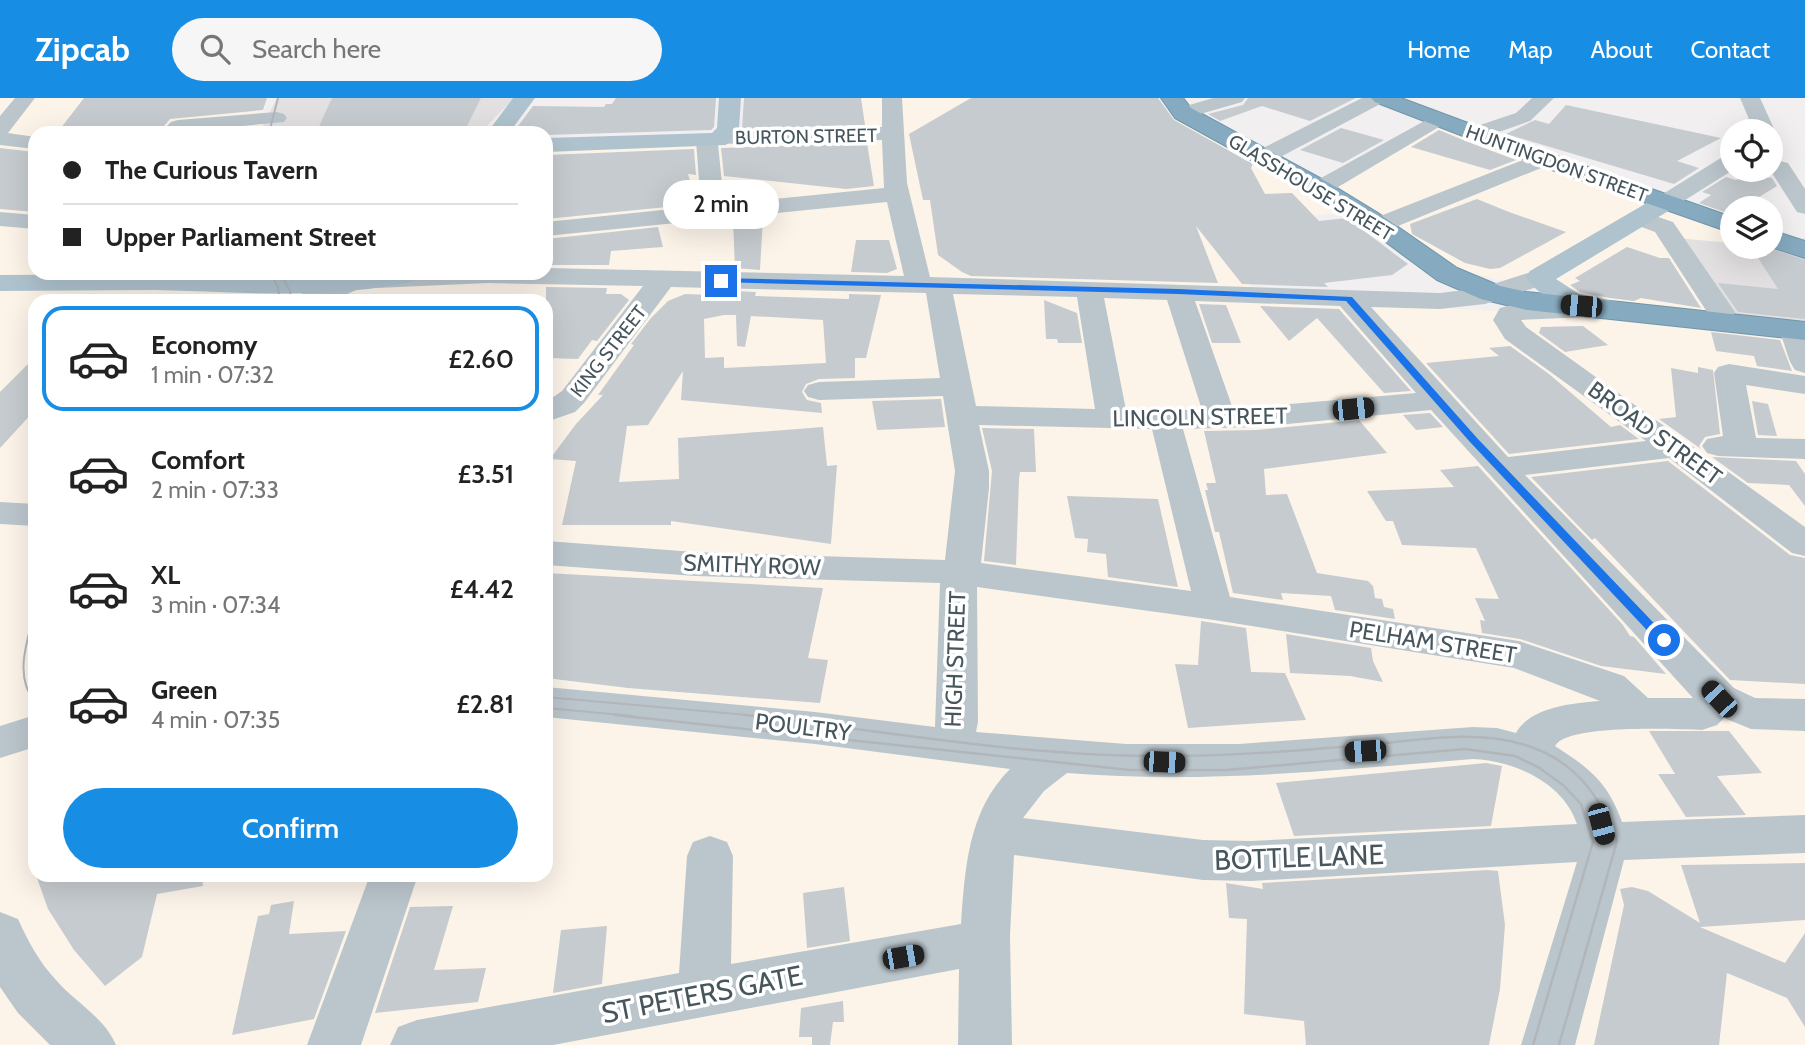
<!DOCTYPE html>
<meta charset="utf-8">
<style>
body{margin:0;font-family:Cabin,sans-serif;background:#f6f6f6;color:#222;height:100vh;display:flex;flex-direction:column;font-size:26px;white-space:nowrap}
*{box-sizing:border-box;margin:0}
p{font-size:23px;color:#767676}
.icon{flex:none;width:38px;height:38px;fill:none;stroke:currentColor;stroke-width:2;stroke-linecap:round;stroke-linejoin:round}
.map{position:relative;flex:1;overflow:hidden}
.sheet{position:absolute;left:28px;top:196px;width:525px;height:588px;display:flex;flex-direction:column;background:#fff;border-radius:21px;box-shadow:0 7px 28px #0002}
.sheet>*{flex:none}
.top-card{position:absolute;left:28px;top:28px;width:525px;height:154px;border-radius:21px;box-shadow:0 7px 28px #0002;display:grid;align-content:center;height:154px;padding:0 35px;background:#fff}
.controls{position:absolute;left:1720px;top:21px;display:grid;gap:14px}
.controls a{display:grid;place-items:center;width:63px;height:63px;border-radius:50%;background:#fff;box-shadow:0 7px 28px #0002;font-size:35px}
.end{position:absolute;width:32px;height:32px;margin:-16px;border:9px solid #1a73e8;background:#fff;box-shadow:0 0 0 4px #fff}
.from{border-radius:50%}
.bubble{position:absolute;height:49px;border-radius:24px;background:#fff;box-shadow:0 7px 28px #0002;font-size:23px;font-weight:600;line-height:49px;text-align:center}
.car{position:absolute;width:21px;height:42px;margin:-21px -10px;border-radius:9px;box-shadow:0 0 5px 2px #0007;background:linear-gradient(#222 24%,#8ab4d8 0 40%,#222 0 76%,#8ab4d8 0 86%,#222 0)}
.top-card b{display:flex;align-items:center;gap:24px;height:66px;font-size:26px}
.top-card b+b{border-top:2px solid #e0e0e0}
.top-card i{width:18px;height:18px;background:#222}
ul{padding:12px 0 0;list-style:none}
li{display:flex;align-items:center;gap:21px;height:105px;margin:0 14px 10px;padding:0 21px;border:4px solid transparent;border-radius:21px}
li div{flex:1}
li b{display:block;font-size:26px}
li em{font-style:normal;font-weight:600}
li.current{border-color:#178ee4}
li>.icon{width:63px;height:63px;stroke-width:1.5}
.primary-button{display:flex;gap:14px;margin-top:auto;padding:14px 35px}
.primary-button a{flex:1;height:80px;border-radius:42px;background:#178ee4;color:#fff;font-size:28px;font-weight:600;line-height:80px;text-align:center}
header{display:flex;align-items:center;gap:42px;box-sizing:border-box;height:98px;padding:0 35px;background:#178ee4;color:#fff}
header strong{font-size:33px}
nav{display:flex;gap:38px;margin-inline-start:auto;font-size:24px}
.search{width:490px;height:63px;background:#f6f6f6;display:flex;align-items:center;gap:18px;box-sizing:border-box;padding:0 24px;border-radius:38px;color:#767676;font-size:26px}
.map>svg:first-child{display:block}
.commercial{fill:#fcf4e9;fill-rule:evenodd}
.education{fill:#e3e0e2}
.building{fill:#c6cbcf;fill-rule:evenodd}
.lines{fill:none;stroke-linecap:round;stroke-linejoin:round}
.highway-casing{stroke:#7195aa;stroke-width:2}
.minor{fill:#bbc6cc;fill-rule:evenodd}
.major{fill:#afc3ce;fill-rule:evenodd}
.highway{fill:#86aabf;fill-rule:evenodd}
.tram-far1{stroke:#b1b6ba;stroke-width:2}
.tram{stroke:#b1b6ba;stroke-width:2.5}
.route{fill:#1a73e8}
.labels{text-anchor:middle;stroke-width:7;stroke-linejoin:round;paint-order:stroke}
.far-street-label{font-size:19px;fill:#47565d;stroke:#fff}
.street-label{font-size:23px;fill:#47565d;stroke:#fff}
.near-street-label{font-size:28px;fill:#47565d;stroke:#fff}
</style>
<header>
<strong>Zipcab</strong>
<div class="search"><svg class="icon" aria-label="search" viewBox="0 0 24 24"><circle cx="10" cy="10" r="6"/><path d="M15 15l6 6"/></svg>Search here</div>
<nav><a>Home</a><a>Map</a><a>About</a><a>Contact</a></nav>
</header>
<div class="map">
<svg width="1805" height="947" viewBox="0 0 1805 947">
<rect width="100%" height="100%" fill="#f2eff0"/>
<!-- commercial -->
<path class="commercial" d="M0 0H267L262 18 266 23 262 35H35V175H546V50L744 45 747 0H1157L1170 24H1188L1299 85 1335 116 1267 119 1248 183 1256 199 1545 216 1805 242V947H0ZM35 203H546V777H35Z
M1435 29 1732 131V145L1665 139 1715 217 1578 201 1472 175 1456 168 1401 130 1331 90Z"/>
<!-- education -->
<path class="education" d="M277 0H514L480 35H259Z
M1664 139 1732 145V149H1771L1805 140V228L1715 217Z"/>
<!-- building -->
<path class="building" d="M84 0H267L263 12 170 21 164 28 172 35H57Z
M332 0H481L464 34 316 35Z
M616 0H716L714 29 711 32 546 37V35H513L533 8 604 9 606 6H612Z
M744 0H861L865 27 742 31Z
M971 0H1158L1174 22 1253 66 1251 70 1265 96 1292 95 1319 123 1347 120 1408 166 1392 177 1324 185 1328 189 1242 186 1196 128 1218 185 971 178 962 174 938 157 930 102H923L909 36Z
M1248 0H1356L1310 23 1262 8 1220 23 1208 16 1243 7Z
M1566 7 1721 40 1677 63 1699 70 1674 86 1506 36 1535 22 1549 26Z
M1341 30 1384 42 1343 65 1300 52Z
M1439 32 1468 44 1516 62 1490 72 1411 49Z
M867 45 874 88 846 91 724 78 721 50Z
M0 50 35 54V114L0 111Z
M694 51 696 77 688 76 697 106 546 121V57Z
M1748 77 1772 80 1777 88 1741 110H1732L1730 116 1699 105 1711 97 1702 94 1726 79 1736 82Z
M1477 101 1509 114 1566 134 1500 170 1490 171 1465 165 1412 136 1410 126Z
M763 119 760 172 735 170 733 122Z
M658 129 663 149 611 153 609 167H546V141Z
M856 142H889L897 171 887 175 851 174Z
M1627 149 1660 160H1669L1701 210 1641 200 1634 203 1610 200 1580 194 1570 187 1580 183 1575 180Z
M1751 149H1768L1805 162V221L1738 214 1718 185 1778 191Z
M546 189 607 190 606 196H621L629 202 597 243 592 242 578 261 546 260Z
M735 193 756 194 755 198 849 201V196L881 197 866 260H855V280L819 281 806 286 802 294 807 302 821 305 822 315 681 302 683 273 648 327 627 328 619 384 679 381 678 340 823 329 827 368 837 367 831 446 671 423V427H562L576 363 550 361 576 326 603 297H598L634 247 631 246 651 220 668 203 685 196 735 198ZM724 217H736L737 248 745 249 751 218 823 222 826 265 724 270V259L705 260 704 221Z
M1044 202 1077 215 1082 245H1058L1057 241H1046Z
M1199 206 1226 207 1241 245H1212Z
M1260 208 1339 211 1411 293 1384 295 1317 220 1289 243Z
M1583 228 1608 247 1565 254 1539 235 1541 229Z
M1711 234 1780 242 1792 273 1757 268 1754 258 1716 253Z
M1510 248 1549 276 1611 329 1620 327 1639 341 1509 356 1426 265 1499 258 1489 250Z
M35 259V312L0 350V294Z
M1698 269 1713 272 1720 336 1705 339 1699 348 1701 351 1659 321 1676 319 1671 270 1698 275Z
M941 301 945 329 877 332 872 303Z
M1752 303 1768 306 1777 338 1758 337Z
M1430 315 1443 329 1416 332 1403 317Z
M1359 322 1387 355 1264 371 1266 397 1287 396 1317 475 1368 483 1373 488 1375 500 1382 501 1384 509 1393 511 1395 521 1335 512 1331 498 1281 495 1283 502 1233 495 1219 434H1215L1205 392H1208L1206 385H1216L1204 333 1257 332Z
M982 330 1034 331 1036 374H1020L1019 381 1016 467 984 463 992 373Z
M1712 359 1796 363 1805 376V408L1789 387 1748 385Z
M1668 363 1790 457 1805 460V586L1730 582 1595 440 1592 442 1531 379Z
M1478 368 1623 527 1630 538 1634 539 1666 576 1601 568 1520 541 1482 535 1480 522 1485 523 1475 500 1499 501 1476 450 1402 447 1393 423H1386L1367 393 1454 389 1440 372Z
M1067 398 1158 401 1178 489 1108 479 1106 456 1087 454 1088 441 1075 440Z
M546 475 823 490 808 560 828 562 820 605 628 590 546 580Z
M1201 523 1246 530 1251 574 1285 575 1306 622 1188 630 1175 566 1198 567Z
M1286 536 1371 550 1373 563 1383 584 1350 578 1290 575Z
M1649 633H1729L1762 675 1717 678 1746 717 1686 719 1658 676H1675Z
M1486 665 1502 668 1491 728 1294 738 1276 685Z
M1805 765V822L1700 829 1785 865 1805 835V929L1787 900 1727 875 1719 947H1594L1624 807 1620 791 1632 789 1648 793 1700 825 1681 767Z
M1488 772 1498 773 1505 827 1500 891 1489 947H1306L1304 923 1244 916 1247 821 1229 820 1226 785 1263 791 1262 785Z
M36 777H202L203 788 157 796 142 859 105 888 74 852 48 811Z
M844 789 850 843 807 850 803 795Z
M294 803 289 836 346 833 314 921 232 937 258 818 269 816 271 807Z
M453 808 434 872 486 870 478 904 375 915 410 809Z
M607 828 602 886 553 895 561 832Z
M843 903 844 924H833L830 947H812V939H799L801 910Z"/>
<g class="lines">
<defs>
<path id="highway" d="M1161 0H1183L1191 10 1329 85 1378 115 1457 170 1500 188 1527 194 1805 224V242L1527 212 1481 201 1437 182 1360 125 1311 95 1175 20Z
M1371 0H1401L1551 56 1732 119V135L1535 66 1375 4Z
M1771 132 1805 143V160L1771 149Z"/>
</defs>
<!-- highway casing -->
<use href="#highway" class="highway-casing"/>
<!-- minor -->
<path class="minor" d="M15 0H35L8 35 35 39V51L0 47V18Z
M882 0H902L907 85 930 179 1440 195 1481 190 1540 171 1549 173 1553 179 1549 185 1485 206 1440 211 1371 209 1508 359 1646 343 1505 241 1493 222 1500 210 1515 206 1587 203 1597 205 1601 211 1597 217 1587 219 1521 222 1526 229 1805 429V458L1792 455 1669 360 1525 377 1734 590 1755 600 1805 601V633L1751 631 1724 620 1717 627 1702 632C1675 631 1567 626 1555 648 1589 670 1608 684 1622 724L1805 717V755L1624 762 1575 947H1521L1577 764 1251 783 1203 782 1014 757 1010 837 1012 947H958L959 871 553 947H390L398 929 417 922 679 875 687 758 693 744 710 738 727 744 733 758 731 866 961 826C965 770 968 713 1010 671L815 646 546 619V589L815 614 935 629 940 485 695 478 546 467V443L695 454 945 462 955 373 943 298 819 302 808 299 804 293 808 287 819 284 940 280 926 195 671 189 584 305 575 314 546 324V304L562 293 643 188 488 185 377 190 367 187 332 203H294L298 197 357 175 367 178 373 175H546V170L904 178 887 104 546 138V124L701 108 696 43 699 38 721 34 882 29ZM882 42 884 90 724 106 718 46ZM953 196 1077 199 1095 311 976 308ZM1104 200 1167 202 1202 312H1126ZM1195 203 1340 208 1416 295 1233 311ZM1431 312 1693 600H1648L1624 578 1519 543 1230 499 1183 331 1257 329ZM979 327 1152 331 1191 493 981 465 989 390V373ZM977 489 1214 522 1514 570 1600 603C1573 605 1530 609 1516 635L1497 630 1473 629 1239 646H1126L976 634 978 624ZM1473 661C1514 663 1563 684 1577 726L1251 743 1203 742 1023 720 1044 693 1067 675C1204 686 1336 672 1473 661Z
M1213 0H1245L1242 4 1183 21 1176 19 1173 15 1176 11Z
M1362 0H1387L1384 4 1271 64H1255L1252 59 1255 54Z
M1532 0H1554L1530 23 1476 42 1468 41 1465 36 1468 31 1516 15Z
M1740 0H1760L1775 33 1772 38 1771 33H1754Z
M277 14 284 16 287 20 284 24 178 34 171 32 167 28 171 24 178 22Z
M1437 16 1444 18 1447 22 1444 26 1328 95H1312L1308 90 1312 85Z
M1543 54 1551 56 1554 61 1551 66 1388 132 1379 134 1370 132 1367 127 1370 122Z
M1732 56 1733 72 1674 109H1658L1654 104 1658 99 1724 58Z
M1780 63 1788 65 1805 91V116L1797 114 1770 72 1772 65Z
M1640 113 1673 124 1735 214 1731 220 1721 222 1711 220 1655 134 1631 125 1628 120 1631 115Z
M0 114 35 117V131L0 128Z
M1792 224 1802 226 1805 230V275L1795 272C1786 260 1786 245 1778 232L1782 226Z
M1729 266 1805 278V296L1746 287 1756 340 1805 341V361L1718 358 1707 355 1702 348 1707 341 1723 338 1714 275 1718 269Z
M0 404 35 406V428L0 426Z
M35 617V649L0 660V628Z
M370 777H418L361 947H307Z
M0 814 18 821C28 843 39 864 56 882 76 905 104 919 116 947H50L18 915 0 889Z"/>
<!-- major -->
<path class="major" d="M513 0H535L509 35H487Z
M719 0H741L739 31 726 47 546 54V40L712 35 717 30Z
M1666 97 1675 99 1678 104 1675 109 1556 181 1579 196 1617 204 1621 210 1617 216C1585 224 1544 206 1526 179L1530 173 1657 99Z
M358 175H426L422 181C334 203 245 194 155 192 104 192 52 193 0 193V177L156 176 278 181Z"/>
<!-- highway -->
<use href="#highway" class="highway"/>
<!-- tram-far1 -->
<path class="tram-far1" d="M269 35 278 0
M270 175 278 189 280 203
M280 175 290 193 291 203
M35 512C28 541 13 578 35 604
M546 599 759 618
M546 610 633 618"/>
<!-- tram -->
<path class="tram" d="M615 617 1130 672H1226L1465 651 1515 658 1538 669 1563 687 1581 706 1593 744 1533 947
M744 617C878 632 1013 657 1148 658 1220 659 1293 653 1364 647 1416 643 1471 631 1522 646 1572 660 1600 696 1617 743L1559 947"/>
</g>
<!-- route -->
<path class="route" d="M721 180 1178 191 1352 199 1477 340 1670 542 1664 546 1659 545 1470 344 1346 203 1178 196 718 184Z"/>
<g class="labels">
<!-- far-street labels -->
<g class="far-street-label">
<text transform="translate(806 38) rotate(-1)" y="7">BURTON STREET</text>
<text transform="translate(1557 65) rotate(20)" y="7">HUNTINGDON STREET</text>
<text transform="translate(1311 89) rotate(31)" y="7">GLASSHOUSE STREET</text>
<text transform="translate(608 253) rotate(-52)" y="7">KING STREET</text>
</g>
<!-- street labels -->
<g class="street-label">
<text transform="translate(1200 319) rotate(-1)" y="8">LINCOLN STREET</text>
<text transform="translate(1655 335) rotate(36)" y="8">BROAD STREET</text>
<text transform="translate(752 467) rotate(2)" y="8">SMITHY ROW</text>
<text transform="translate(1433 544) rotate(9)" y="8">PELHAM STREET</text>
<text transform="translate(955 561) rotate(-88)" y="8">HIGH STREET</text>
<text transform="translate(803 629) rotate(7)" y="8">POULTRY</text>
</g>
<!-- near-street labels -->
<g class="near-street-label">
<text transform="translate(1299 759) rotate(-2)" y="10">BOTTLE LANE</text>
<text transform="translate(702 896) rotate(-11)" y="10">ST PETERS GATE</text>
</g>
</g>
</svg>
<div class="controls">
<a><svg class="icon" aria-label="locate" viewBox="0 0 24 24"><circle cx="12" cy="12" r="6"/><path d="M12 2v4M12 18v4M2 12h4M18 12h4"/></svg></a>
<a><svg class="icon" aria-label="layers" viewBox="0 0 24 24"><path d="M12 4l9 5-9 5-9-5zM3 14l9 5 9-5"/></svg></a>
</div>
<i class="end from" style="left:1664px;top:542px"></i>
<i class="end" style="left:721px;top:183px"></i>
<div class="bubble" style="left:663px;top:82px;width:116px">2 min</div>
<i class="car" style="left:1581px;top:208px;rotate:275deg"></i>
<i class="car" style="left:1353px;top:311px;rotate:84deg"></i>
<i class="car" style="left:1719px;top:601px;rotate:317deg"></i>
<i class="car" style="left:1365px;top:653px;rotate:266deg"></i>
<i class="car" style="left:1164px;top:664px;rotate:92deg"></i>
<i class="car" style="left:1601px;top:726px;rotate:165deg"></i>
<i class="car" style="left:903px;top:859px;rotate:80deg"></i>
<div class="top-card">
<b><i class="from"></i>The Curious Tavern</b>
<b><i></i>Upper Parliament Street</b>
</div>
<section class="sheet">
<ul>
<li class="current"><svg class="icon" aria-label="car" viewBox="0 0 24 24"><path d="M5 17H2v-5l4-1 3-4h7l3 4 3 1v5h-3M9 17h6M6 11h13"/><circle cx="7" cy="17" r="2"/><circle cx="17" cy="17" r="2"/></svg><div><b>Economy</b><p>1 min · 07:32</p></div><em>£2.60</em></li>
<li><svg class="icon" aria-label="car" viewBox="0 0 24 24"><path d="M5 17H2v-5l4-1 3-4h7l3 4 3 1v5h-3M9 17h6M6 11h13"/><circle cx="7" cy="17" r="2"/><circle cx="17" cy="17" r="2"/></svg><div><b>Comfort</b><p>2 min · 07:33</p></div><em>£3.51</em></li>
<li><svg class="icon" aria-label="car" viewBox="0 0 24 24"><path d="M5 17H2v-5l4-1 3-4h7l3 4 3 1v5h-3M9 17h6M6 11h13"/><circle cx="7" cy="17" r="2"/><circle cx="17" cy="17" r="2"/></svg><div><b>XL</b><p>3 min · 07:34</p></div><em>£4.42</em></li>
<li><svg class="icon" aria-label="car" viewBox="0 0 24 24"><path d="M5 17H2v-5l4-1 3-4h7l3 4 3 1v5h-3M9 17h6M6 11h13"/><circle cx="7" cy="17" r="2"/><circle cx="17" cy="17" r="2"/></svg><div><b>Green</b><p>4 min · 07:35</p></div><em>£2.81</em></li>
</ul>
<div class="primary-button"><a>Confirm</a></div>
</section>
</div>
